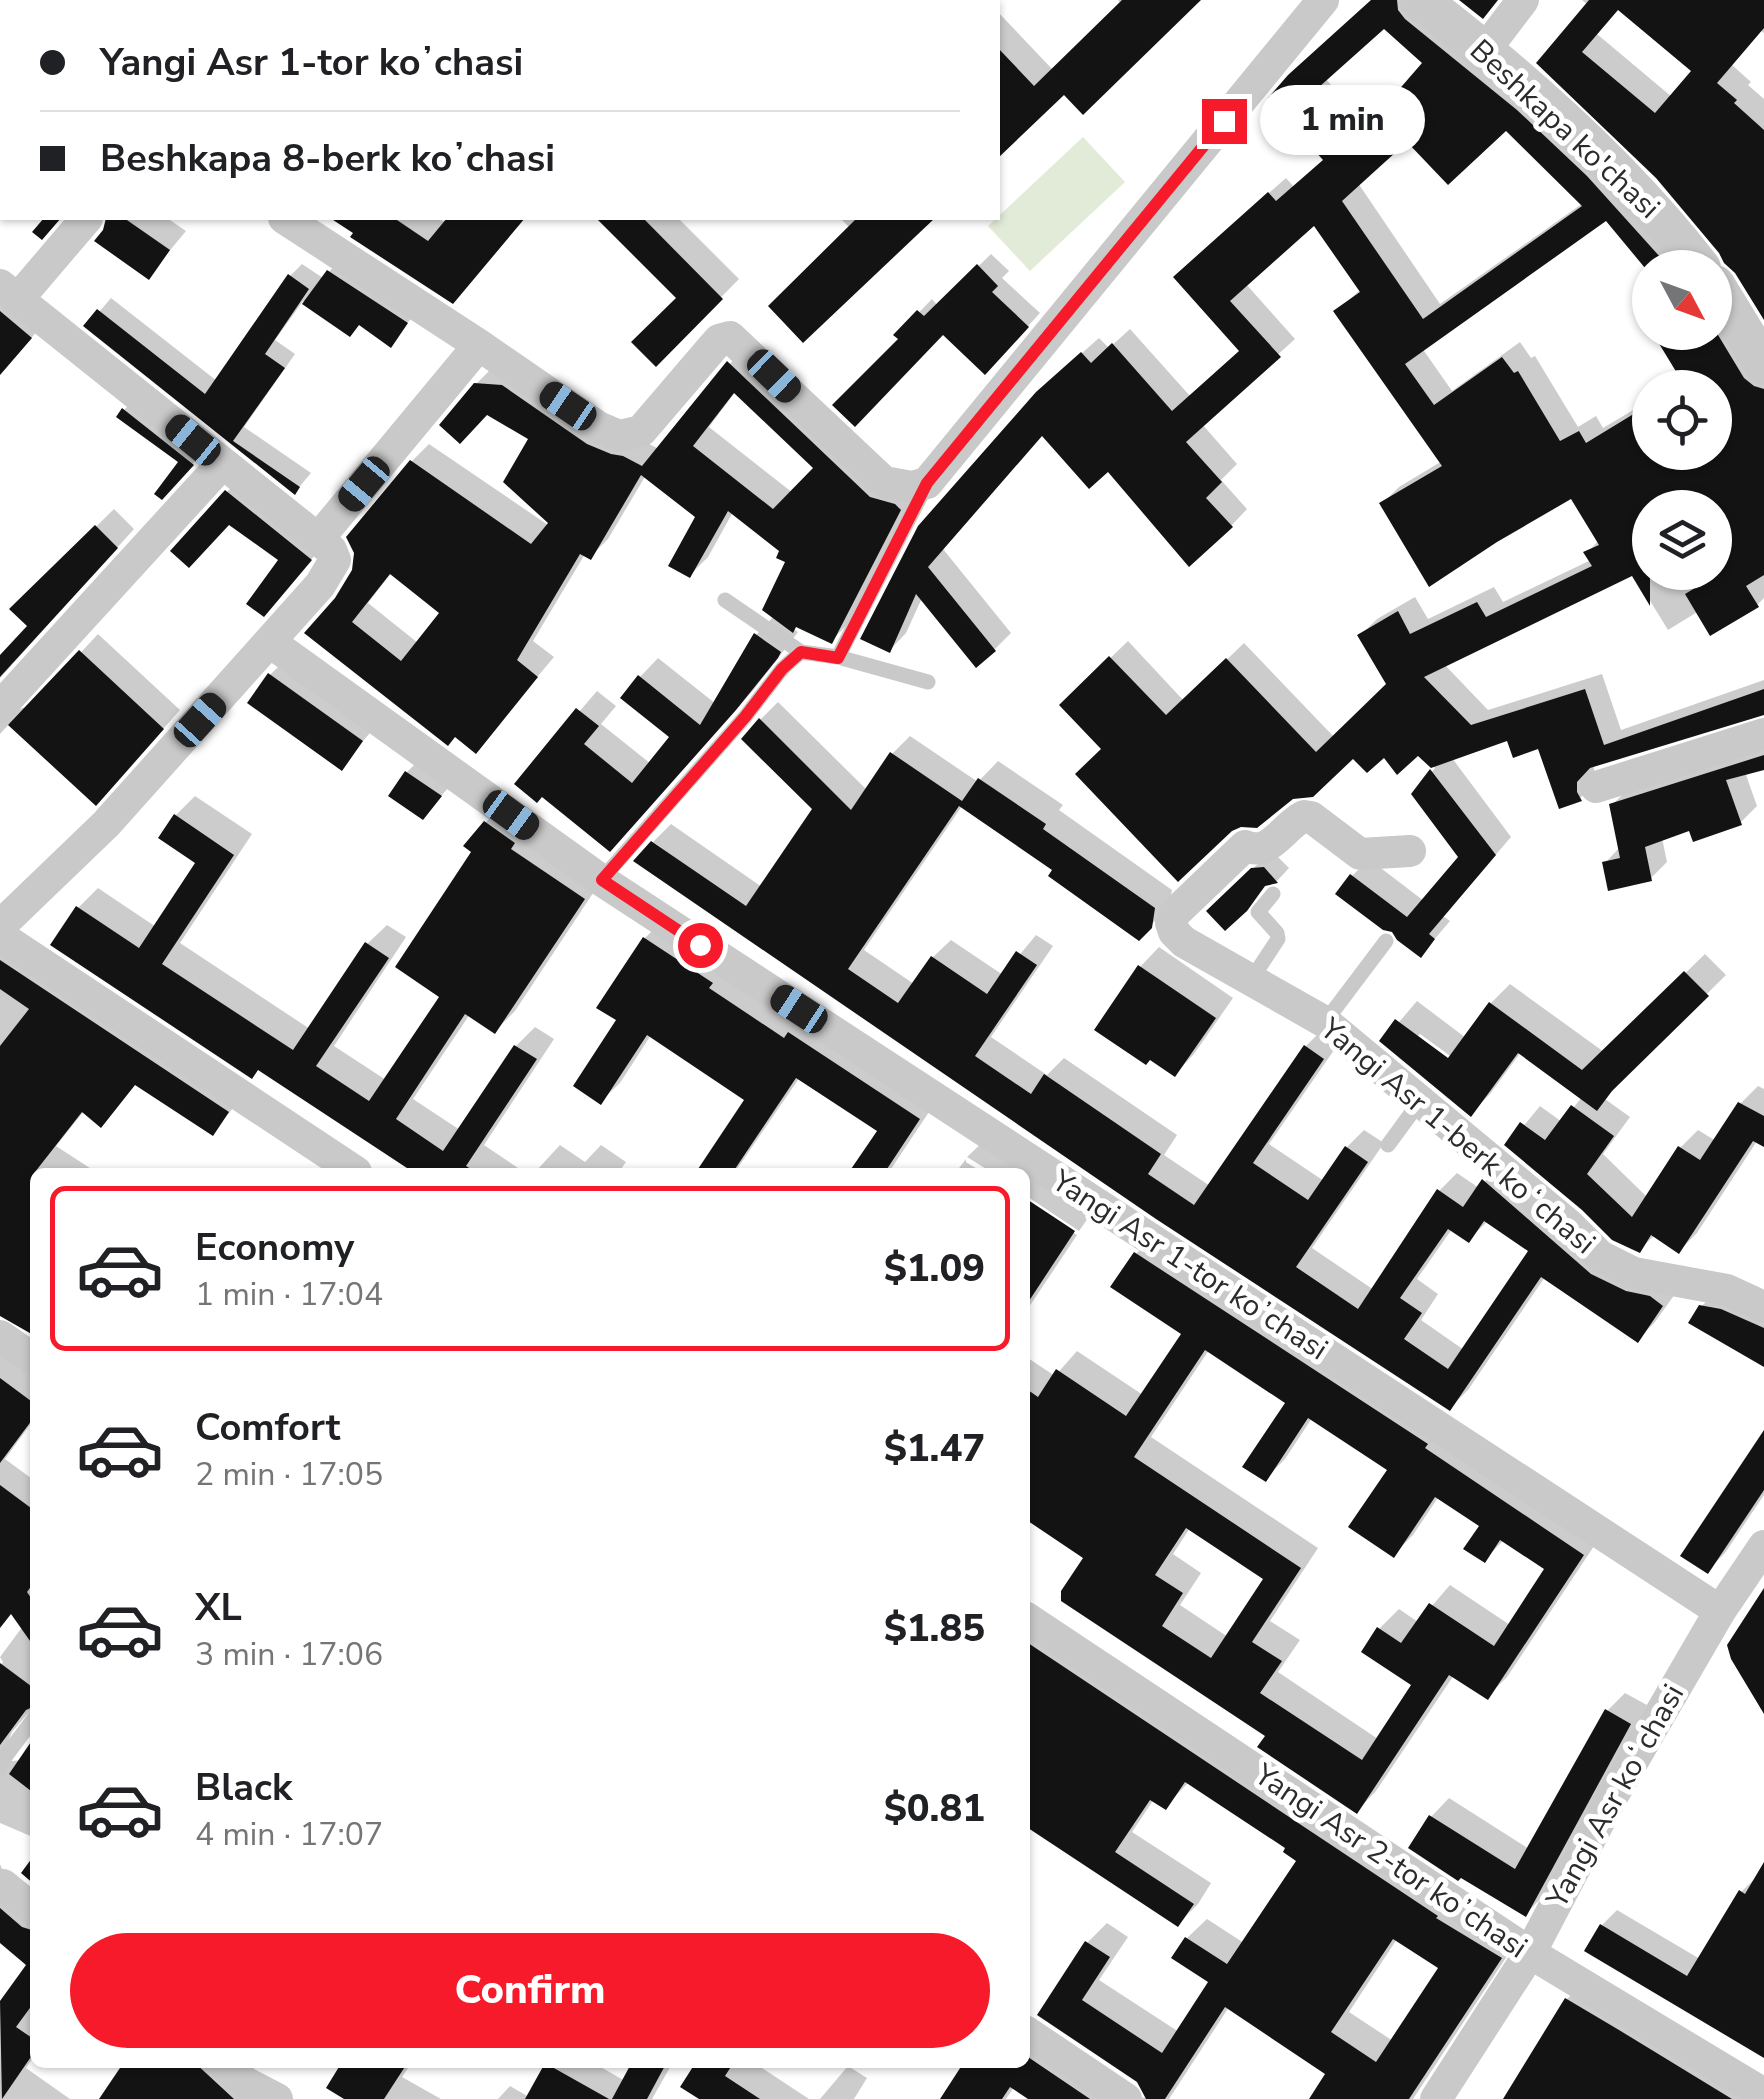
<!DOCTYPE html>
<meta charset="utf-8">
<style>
body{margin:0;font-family:"Nunito Sans",sans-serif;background:#f6f6f6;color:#202124;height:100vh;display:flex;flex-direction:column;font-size:38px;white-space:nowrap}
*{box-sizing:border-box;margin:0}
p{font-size:32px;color:#757577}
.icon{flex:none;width:55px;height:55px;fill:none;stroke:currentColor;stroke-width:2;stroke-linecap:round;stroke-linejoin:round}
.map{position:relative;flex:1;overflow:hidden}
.side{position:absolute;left:30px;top:1168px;width:1000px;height:900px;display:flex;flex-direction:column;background:#fff;border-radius:15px;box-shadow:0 2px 8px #0004}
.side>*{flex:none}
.banner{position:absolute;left:0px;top:0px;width:1000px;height:220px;box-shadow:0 2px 8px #0004;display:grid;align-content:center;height:220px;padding:0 40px;background:#fff}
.needle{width:65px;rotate:131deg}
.buttons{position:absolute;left:1632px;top:250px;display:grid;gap:20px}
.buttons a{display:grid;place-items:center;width:100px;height:100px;border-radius:50%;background:#fff;box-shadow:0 2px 8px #0004;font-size:50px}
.end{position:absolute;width:45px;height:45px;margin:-22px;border:12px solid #f61a2a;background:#fff;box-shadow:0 0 0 5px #fff}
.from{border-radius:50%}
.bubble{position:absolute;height:70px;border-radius:35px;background:#fff;box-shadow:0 2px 8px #0004;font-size:32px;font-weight:800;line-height:70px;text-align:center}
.car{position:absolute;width:30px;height:60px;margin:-30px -15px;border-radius:12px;box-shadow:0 0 8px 2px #0007;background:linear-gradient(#222 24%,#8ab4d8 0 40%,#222 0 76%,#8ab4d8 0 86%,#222 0)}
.banner b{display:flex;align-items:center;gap:35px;height:95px;font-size:38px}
.banner b+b{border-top:2px solid #e0e0e0}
.banner i{width:25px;height:25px;background:#202124}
ul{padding:18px 0 0;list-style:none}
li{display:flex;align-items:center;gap:30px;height:165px;margin:0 20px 15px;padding:0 20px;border:5px solid transparent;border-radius:15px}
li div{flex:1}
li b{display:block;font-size:38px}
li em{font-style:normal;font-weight:800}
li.active{border-color:#f61a2a}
li>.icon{width:90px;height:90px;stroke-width:1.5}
.action{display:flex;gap:20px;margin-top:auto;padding:20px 40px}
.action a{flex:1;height:115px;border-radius:60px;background:#f61a2a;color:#fff;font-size:40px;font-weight:800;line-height:115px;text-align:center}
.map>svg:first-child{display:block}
.green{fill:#e2ebd7}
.shadow{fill:#0003;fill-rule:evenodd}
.building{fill:#131313;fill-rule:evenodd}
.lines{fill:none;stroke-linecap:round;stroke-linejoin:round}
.service{stroke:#c9c9c9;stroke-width:15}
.minor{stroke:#c9c9c9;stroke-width:32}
.tertiary{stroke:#c9c9c9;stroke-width:40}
.route{stroke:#f61a2a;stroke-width:12}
.labels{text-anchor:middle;stroke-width:10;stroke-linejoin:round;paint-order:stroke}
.street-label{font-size:30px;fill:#2c2c2c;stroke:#fff}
</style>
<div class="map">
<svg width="1764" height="2099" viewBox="0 0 1764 2099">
<rect width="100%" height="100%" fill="#fff"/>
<!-- green -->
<path class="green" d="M1083 137 1125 182 1030 271 988 226Z"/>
<!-- shadow -->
<path class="shadow" d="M0 0H46L50 2H2L0 40Z
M294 0H402L405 2H291Z
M623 0H700L621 2Z
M801 0H986L989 2H798Z
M1118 0H1197L1064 91 998 154V12L1053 70 1121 4Z
M1373 0H1420L1700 268 1650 270 1607 217 1422 348 1452 391 1520 342 1531 358 1535 356 1578 427 1596 416 1603 428 1650 400V452H1715V388H1671L1684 380 1715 332V284L1764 364V598L1757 605 1699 611 1668 630 1633 573 1444 664 1488 710 1602 674 1621 730 1764 680V713L1593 765 1597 782 1580 798 1540 746 1509 738 1452 758 1511 837 1443 916 1450 921 1421 955 1352 876 1369 859 1424 901 1461 857 1414 794 1435 768 1418 753 1353 755 1105 748 1062 705 1128 641 1184 701 1244 643 1334 737 1389 684 1360 636 1377 619 1415 597 1428 619 1494 587 1503 602 1591 560 1587 553 1599 540 1572 496 1382 504 1399 487 1442 461 1337 311 1361 289 1314 222 1246 284 1295 339 1202 424 1237 464 1221 480 1247 509 1231 526 1108 468 1043 433 943 549 1011 633 995 649 922 598 906 633 890 650 863 638 1056 376 1099 338 1109 348 1130 329 1190 396 1242 350 1193 260 1286 178 1294 187 1326 159 1272 98ZM1384 26 1426 63 1403 109 1375 134 1325 78ZM1506 128 1583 203 1440 304 1358 183 1407 139ZM1650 508H1715V572H1650Z
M1582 0H1764V33L1761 31 1732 65 1751 82 1748 85 1764 99V315L1737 271 1657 176 1539 63 1588 5ZM1619 7 1694 71 1672 97 1597 34Z
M108 218H167L186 231 148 277Z
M335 218H437L446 223 450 218H525L470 283 356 232Z
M599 218H678L739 279 656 363 679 298Z
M840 218H931L803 339 850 228Z
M991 254 1009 271 1002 278 1040 313 998 359 943 332 901 339 897 335 932 299 938 306Z
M341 259 419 309 390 344 361 323 350 334 303 301 275 340 295 354 244 427 311 473 295 492 87 326 111 298 217 381 290 276 302 264 323 278Z
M0 275 49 317 0 375Z
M1650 288V324L1637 302Z
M746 345 918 491 849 623 831 641 797 625 793 629 798 632 755 688 629 830 517 784 597 691 616 706 601 724 651 764 672 737 640 677 658 658 716 704 756 635 774 616 788 561 782 551 733 512 708 557 690 575 698 517 646 475 608 539 590 557 585 554 533 641 554 657 475 751 307 633 337 600 411 462 429 444 551 527 532 438 476 384 494 366 659 449ZM736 391 816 468 793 493 709 427ZM392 572 443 613 418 643 368 603Z
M137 397 204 451 175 484 182 461 124 410Z
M246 473 329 539 264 614 281 559 230 522 227 492Z
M114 509 134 529 0 678V658L30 626 12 609Z
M98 634 180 710 113 785 10 723 0 734V698L16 710 32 705Z
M289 656 381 720 341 767 270 675Z
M778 702 867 790 892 754 910 736 978 782 998 761 1063 805 1059 810 1172 890 1169 907 1139 937 1056 870 962 806 864 950 914 984 933 957 951 940 1003 975 1036 935 1053 946 991 1037 1047 1075 1064 1058 1177 1135 1164 1155 1210 1186 1305 1047 1323 1029 1341 1040 1269 1144 1324 1181 1347 1147 1364 1130 1384 1143 1312 1248 1374 1290 1439 1191 1457 1173 1479 1188 1502 1163 1609 1256 1680 1287 1655 1322 1637 1340 1545 1277 1468 1390 1450 1408 653 842 671 824 762 887 815 809 760 720ZM1488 1221 1532 1251 1464 1350 1421 1320 1438 1294 1417 1279 1452 1229 1468 1240Z
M1764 745V768L1746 775 1757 806 1740 823 1691 828 1662 838 1667 862 1650 879 1605 863 1620 847 1612 805 1629 788Z
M426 753 459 776 423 816 391 796 407 772Z
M195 796 252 834 180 943 310 1029 367 944 387 925 406 937 334 1046 386 1080 443 996 475 851 485 823 505 803 603 878 515 1011 495 1031 470 1014 413 1099 460 1130 516 1046 535 1027 554 1039 484 1145 524 1172H417L259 1068 78 908 98 888 156 927 198 863 175 816Z
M1266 856H1277L1289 868 1277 881 1268 883 1245 909 1210 911Z
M663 920 937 1100 889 1172H852L880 1130 800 1077 735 1172H704L700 1170 747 1099 651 1035 620 1083 601 1101 620 1020 645 938Z
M0 927 245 1093 213 1133 137 1083 101 1124 84 1111 56 1146 96 1172H35V1332L0 1313Z
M1159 947 1233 998 1194 1054 1175 1074 1140 967Z
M1705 954 1726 975 1630 1070 1605 1099 1630 1117 1603 1154 1647 1197 1680 1148 1698 1130 1716 1141 1740 1104 1758 1086 1764 1089V1144L1757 1141 1697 1233 1679 1251 1655 1235 1639 1250 1508 1145 1540 1106 1562 1122 1582 1097 1521 1052 1490 1094 1471 1113 1383 1041 1417 1001 1466 1038 1491 1003 1510 984 1604 1052ZM1420 1034 1460 1063 1457 1067 1418 1036Z
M985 1140 1093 1211 1079 1231 1025 1195V1172H991L967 1157Z
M560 1145 585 1162 601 1145 626 1162 619 1172H535Z
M966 1159V1162L982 1172H956Z
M1025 1201 1077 1235 1025 1313Z
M1155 1234 1602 1534 1507 1677 1487 1697 1454 1675 1376 1791 1357 1811 1268 1735 1060 1597 1087 1557 1025 1516V1356L1055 1376 1077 1351 1143 1395 1185 1333 1136 1254ZM1209 1350 1288 1402 1265 1479 1285 1459 1312 1418 1390 1469 1394 1554 1413 1535 1439 1496 1483 1525 1484 1560 1504 1540 1547 1569 1510 1625 1450 1585 1418 1622 1399 1609 1379 1629 1414 1685 1378 1739 1278 1672 1300 1640 1270 1621 1318 1548 1151 1437ZM1190 1528 1267 1579 1228 1637 1180 1605 1201 1573 1173 1554Z
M1719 1288 1764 1303V1364L1701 1307Z
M0 1348 35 1374V1418L5 1459 35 1481V1705L12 1732 5 1749 12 1761 22 1760 35 1741V1838L0 1823V1667L3 1662 0 1657 23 1626 0 1594Z
M1764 1435V1495L1725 1553 1707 1571Z
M1025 1604 1519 1938 1413 2099H1312L1329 2073 1229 2007 1169 2099H1033L1014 2087 1006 2099H947L1025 2062V2028L1135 2097 1148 2098 1140 2081 1040 2014 1087 1943 1107 1923 1128 1937 1099 1980 1179 2032 1212 1982 1175 1957 1187 1938 1207 1919 1244 1943 1299 1860 1289 1848 1189 1782 1165 1807 1154 1799 1132 1832 1211 1883 1198 1904 1178 1924 1025 1823ZM1397 1939 1441 1968 1393 2041 1349 2012Z
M1625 1693 1647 1705 1544 1895 1526 1914 1431 1817 1449 1798 1529 1849 1607 1711Z
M0 1864 7 1882 35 1905V2055L26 2068 70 2099H0V2006L29 1965 0 1940Z
M1764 1870V2055L1602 1925 1617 1910 1700 1959 1741 1892Z
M1582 1984 1764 2099H1505L1567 1999Z
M127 2062H232L289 2099H101Z
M345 2062H412L402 2077 441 2099H349Z
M549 2062H592L625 2081 635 2062H673L652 2099H498L510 2086 529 2097Z
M699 2062H753L809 2099H704Z
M848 2066 867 2078 854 2099H820Z"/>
<!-- building -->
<path class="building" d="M1122 0H1201L1083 115 1064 95 998 158V48L1034 86Z
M1371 0H1397L1398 10 1405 19 1517 110 1587 176 1670 268H1645L1606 221 1405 364 1434 405 1502 357 1514 373 1518 371 1560 441 1579 431 1586 443 1650 404V452H1715V388H1686L1652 332 1715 330 1744 378 1754 386 1764 389V575L1746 586 1759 607 1710 636 1685 594 1715 576V508H1650V606L1632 576 1424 677 1471 725 1585 689 1604 745 1764 689V715L1590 768 1577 782V792L1582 801 1559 809 1538 749 1513 758 1507 741 1431 768 1418 756 1397 775 1384 758 1367 773 1353 759 1313 797 1293 799 1257 828 1241 827 1232 831 1178 882 1075 774 1101 749 1059 705 1109 656 1166 715 1226 658 1316 752 1386 684 1357 635 1398 611 1410 634 1477 602 1486 617 1592 566 1583 552 1599 545 1571 499 1497 542 1429 587 1379 503 1442 466 1333 311 1360 292 1314 226 1230 301 1281 357 1186 442 1222 482 1206 498 1233 527 1189 567 1108 472 1089 489 1042 436 928 567 996 651 976 668 916 594 890 653 860 639 918 526 1036 392 1081 352 1091 363 1112 343 1172 411 1239 351 1173 277 1268 192 1276 201 1323 160 1268 98 1288 75ZM1384 29 1422 63 1389 101 1400 110 1357 149 1309 96ZM1506 131 1582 206 1423 319 1342 201 1407 142 1448 185Z
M1459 0H1498L1483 19Z
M1589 0H1764V28L1717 83 1737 100 1734 103 1764 130V320L1735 273 1724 263 1719 253 1656 178 1536 63ZM1618 10 1691 71 1655 113 1582 52Z
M44 218H61L42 240 32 232Z
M106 218H124L170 250 149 280 94 241 103 230Z
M330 218H394L428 241 447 218H525L453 304 350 237 353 233Z
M596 218H643L723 299 656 367 631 342 676 298Z
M857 218H935L803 343 768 306Z
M977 264 998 286 992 292 1029 327 985 375 943 335 855 427 832 405 898 339 893 335 917 310 924 316Z
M327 270 408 323 391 348 359 325 350 337 302 304Z
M288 274 309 289 265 354 285 368 233 441 300 487 295 495 83 326 97 309 205 394Z
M0 311 32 338 0 375Z
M727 361 870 497 895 504 901 510 832 644 796 627 793 633 762 610 785 562 776 558 779 551 728 511 690 578 668 566 695 517 641 475 591 560 580 554 517 660 538 677 476 754 455 737 448 746 304 633 335 598 352 570 354 553 346 537 410 460 531 544 548 523 503 482 528 439 487 415 460 444 439 425 474 383 502 385 587 444 611 454 623 456 642 466ZM734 393 813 468 773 509 693 446ZM390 574 439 613 401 661 352 622Z
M122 408 194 465 162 500 154 494 178 462 116 417Z
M225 490 312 560 264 617 246 604 278 560 229 525 189 568 170 551Z
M95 525 118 548 0 677V655L27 626 9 609Z
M754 633 781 652 778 658 736 710 610 852 542 797 537 803 514 784 576 708 599 726 584 744 632 783 669 737 620 698 638 675 700 725Z
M79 650 164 729 96 806 8 725Z
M268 673 363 741 342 771 247 703Z
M759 718 851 810 890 752 962 801 978 778 1046 824 1043 829 1155 908 1152 928 1139 941 1048 876 1052 870 959 806 848 969 898 1003 931 956 987 994 1016 951 1037 965 975 1056 1031 1094 1044 1074 1161 1154 1148 1174 1194 1205 1304 1045 1324 1059 1253 1163 1308 1200 1345 1146 1368 1162 1296 1267 1358 1309 1437 1189 1463 1207 1482 1179 1591 1274 1626 1291 1650 1296 1663 1306 1638 1343 1541 1277 1450 1411 1156 1219 633 861 651 841 746 906 812 809 741 739ZM1484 1221 1528 1251 1448 1369 1404 1339 1422 1313 1400 1298 1448 1229 1469 1243Z
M1764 755V770L1726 780 1742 825 1693 842 1689 831 1645 847 1652 881 1608 891 1602 862 1620 858 1609 804Z
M1430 769 1496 855 1429 934 1435 939 1421 958 1397 940 1392 932 1383 930 1335 894 1350 874 1407 917 1458 857 1411 794Z
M405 771 442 796 423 820 388 796Z
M174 814 234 855 162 964 293 1050 365 942 389 958 316 1066 369 1101 439 997 395 967 471 852 463 846 484 821 515 843 511 849 585 899 495 1034 465 1014 396 1119 443 1151 514 1045 537 1059 466 1166 476 1172H413L258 1070 252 1079 50 945 76 906 139 948 195 863 158 838Z
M1264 867 1278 883 1265 886 1247 911 1225 931 1206 911 1251 868Z
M643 937 713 983 709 988 784 1038 788 1032 920 1119 885 1172H849L877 1131 796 1078 733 1172H696L744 1100 647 1035 601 1105 573 1086 616 1020 596 1008Z
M0 960 229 1112 213 1136 135 1085 101 1128 82 1112 35 1172V1336L0 1316V1046L29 1009 0 989Z
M1138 965 1216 1018 1175 1077 1150 1060 1146 1065 1094 1030Z
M1684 971 1709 996 1612 1091 1597 1111 1518 1053 1471 1117 1379 1041 1395 1019 1448 1058 1489 1002 1582 1070Z
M1738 1102 1764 1116V1147L1753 1141 1679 1254 1651 1235 1640 1253 1612 1240 1582 1210 1504 1145 1520 1122 1545 1140 1571 1105 1614 1136 1587 1174 1632 1217 1678 1146 1700 1160Z
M1025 1198 1075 1231 1025 1307Z
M1134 1252 1428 1444 1425 1448 1584 1555 1488 1700 1449 1675 1357 1814 1257 1747 1265 1736 1061 1601V1591L1083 1558 1025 1519V1388L1038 1397 1056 1369 1126 1416 1181 1334 1110 1287ZM1205 1350 1285 1403 1242 1467 1266 1482 1308 1418 1387 1470 1348 1527 1394 1558 1435 1497 1479 1526 1463 1549 1485 1563 1500 1540 1544 1569 1494 1646 1429 1603 1401 1643 1377 1627 1361 1652 1411 1685 1362 1760 1260 1693 1282 1661 1252 1642 1301 1568 1134 1457ZM1186 1528 1263 1579 1211 1658 1162 1626 1183 1593 1155 1575Z
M1699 1305 1721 1309 1764 1328V1367L1688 1323Z
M0 1378 35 1404V1416L0 1463Z
M1764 1430V1490L1708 1574 1680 1556Z
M0 1485 35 1511V1581L27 1592 35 1604V1648L11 1614 0 1628Z
M1764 1588V1714L1731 1659 1727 1645Z
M1025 1641 1438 1916 1436 1918 1502 1958 1409 2099H1309L1325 2074 1225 2007 1165 2099H1146L1137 2082 1037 2015 1085 1941 1110 1957 1082 2000 1162 2053 1208 1982 1171 1958 1185 1937 1227 1964 1296 1861 1283 1852 1285 1848 1185 1782 1166 1810 1150 1800 1115 1852 1194 1904 1178 1927 1025 1826ZM1393 1939 1438 1968 1376 2062 1331 2032Z
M0 1663 35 1689V1706L26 1710 0 1745Z
M1605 1709 1631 1724 1526 1917 1461 1878 1458 1881 1408 1848 1429 1815 1515 1869Z
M35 1736V1794L9 1774Z
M35 1854V1885L21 1873Z
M1764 1862V2058L1584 1951 1600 1924 1687 1976 1739 1890 1745 1894Z
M0 1908 22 1927 35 1931V2001L16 2027 35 2040V2051L2 2099 0 2001 26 1965 0 1943Z
M1565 1998 1619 2030 1732 2099H1503Z
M1025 2055 1090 2099H1028L1010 2087 1002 2099H940L964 2062H1025Z
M124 2062H194L234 2099H99Z
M342 2062H408L384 2099H344L326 2088Z
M632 2062H667L647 2099H612Z
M696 2062H734L725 2076 760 2099H699L680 2087Z
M545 2063 609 2099H525Z"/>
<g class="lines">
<!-- service -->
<path class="service" d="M332 0 335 2
M984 2 986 0
M725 600 801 652
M838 657 928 682
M601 880 745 717 782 669 801 652 838 657 926 486
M1251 980 1278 939 1277 933 1258 912 1273 894
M1325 1022 1386 941
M1388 1145 1421 1100
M0 1768 5 1757 35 1717"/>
<!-- minor -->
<path class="minor" d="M394 2 396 0
M1485 50 1523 0
M284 218 479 345 318 539
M0 285 318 539 331 550 335 560 320 585 106 824 0 926
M17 300 87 218
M479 345 598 427 619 436 641 431 712 348 719 340 730 337 884 482 912 487 927 483 1323 0
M270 642 601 880 1720 1611
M0 707 222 464
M1596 787 1764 734
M1410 851 1360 854 1311 817 1304 816C1282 827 1271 857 1245 846L1175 913 1171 923 1174 932 1184 942 1325 1022 1569 1225 1600 1256 1634 1273 1727 1290 1764 1307
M0 936 356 1172
M0 1336 35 1360
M1025 1617 1530 1953 1764 2094
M3 1885 35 1911
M1025 2031 1126 2099
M221 2062 246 2083 277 2099
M1436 2099 1530 1953 1613 1795 1720 1611 1764 1546"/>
<!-- tertiary -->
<path class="tertiary" d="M1420 0C1522 78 1622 166 1701 268
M1715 285 1764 365"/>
</g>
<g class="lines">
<!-- route -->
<path class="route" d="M700 945 602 880 745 717 782 669 801 652 838 658 927 483 1224 121"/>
</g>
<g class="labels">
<!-- street labels -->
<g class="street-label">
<text transform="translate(1565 129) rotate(43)" y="10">Beshkapa ko'chasi</text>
<text transform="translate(1458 1136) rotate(40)" y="10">Yangi Asr 1-berk koʻchasi</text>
<text transform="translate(1190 1265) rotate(33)" y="10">Yangi Asr 1-tor koʼchasi</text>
<text transform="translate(1615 1796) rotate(-61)" y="10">Yangi Asr koʻchasi</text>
<text transform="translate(1391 1861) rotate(34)" y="10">Yangi Asr 2-tor koʼchasi</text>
</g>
</g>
</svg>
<div class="buttons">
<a><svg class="needle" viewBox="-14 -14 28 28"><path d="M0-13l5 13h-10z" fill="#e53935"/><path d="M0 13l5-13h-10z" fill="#757577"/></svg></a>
<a><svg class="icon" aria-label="locate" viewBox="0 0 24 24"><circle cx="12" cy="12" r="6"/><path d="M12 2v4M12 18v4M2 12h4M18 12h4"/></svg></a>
<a><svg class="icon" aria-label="layers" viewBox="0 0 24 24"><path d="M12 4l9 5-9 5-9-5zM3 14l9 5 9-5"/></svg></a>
</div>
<i class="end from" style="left:700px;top:945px"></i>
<i class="end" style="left:1224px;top:121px"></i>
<div class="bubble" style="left:1260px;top:85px;width:165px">1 min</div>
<i class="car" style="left:774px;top:376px;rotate:134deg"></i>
<i class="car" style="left:568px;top:406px;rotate:304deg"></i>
<i class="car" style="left:193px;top:440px;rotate:309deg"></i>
<i class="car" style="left:364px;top:484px;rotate:220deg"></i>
<i class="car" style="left:200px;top:720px;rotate:42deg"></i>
<i class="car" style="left:511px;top:815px;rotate:126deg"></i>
<i class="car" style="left:799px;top:1009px;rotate:303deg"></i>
<div class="banner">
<b><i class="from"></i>Yangi Asr 1-tor koʼchasi</b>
<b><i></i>Beshkapa 8-berk koʼchasi</b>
</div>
<section class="side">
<ul>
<li class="active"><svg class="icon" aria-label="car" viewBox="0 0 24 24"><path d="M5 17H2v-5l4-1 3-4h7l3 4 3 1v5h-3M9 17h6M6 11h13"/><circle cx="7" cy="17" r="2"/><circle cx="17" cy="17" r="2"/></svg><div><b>Economy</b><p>1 min · 17:04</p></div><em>$1.09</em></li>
<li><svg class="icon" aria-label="car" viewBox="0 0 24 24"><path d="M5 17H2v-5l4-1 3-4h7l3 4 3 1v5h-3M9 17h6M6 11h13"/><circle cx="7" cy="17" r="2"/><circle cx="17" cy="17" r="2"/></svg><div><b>Comfort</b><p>2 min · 17:05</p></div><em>$1.47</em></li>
<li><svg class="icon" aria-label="car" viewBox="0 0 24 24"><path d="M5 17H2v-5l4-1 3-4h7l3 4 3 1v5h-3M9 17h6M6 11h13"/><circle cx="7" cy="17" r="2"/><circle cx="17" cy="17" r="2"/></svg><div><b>XL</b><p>3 min · 17:06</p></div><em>$1.85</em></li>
<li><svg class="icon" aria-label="car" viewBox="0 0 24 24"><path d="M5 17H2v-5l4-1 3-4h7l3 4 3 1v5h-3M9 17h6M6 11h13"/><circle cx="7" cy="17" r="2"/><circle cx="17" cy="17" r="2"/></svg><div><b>Black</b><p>4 min · 17:07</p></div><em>$0.81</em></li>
</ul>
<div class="action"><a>Confirm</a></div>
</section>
</div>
